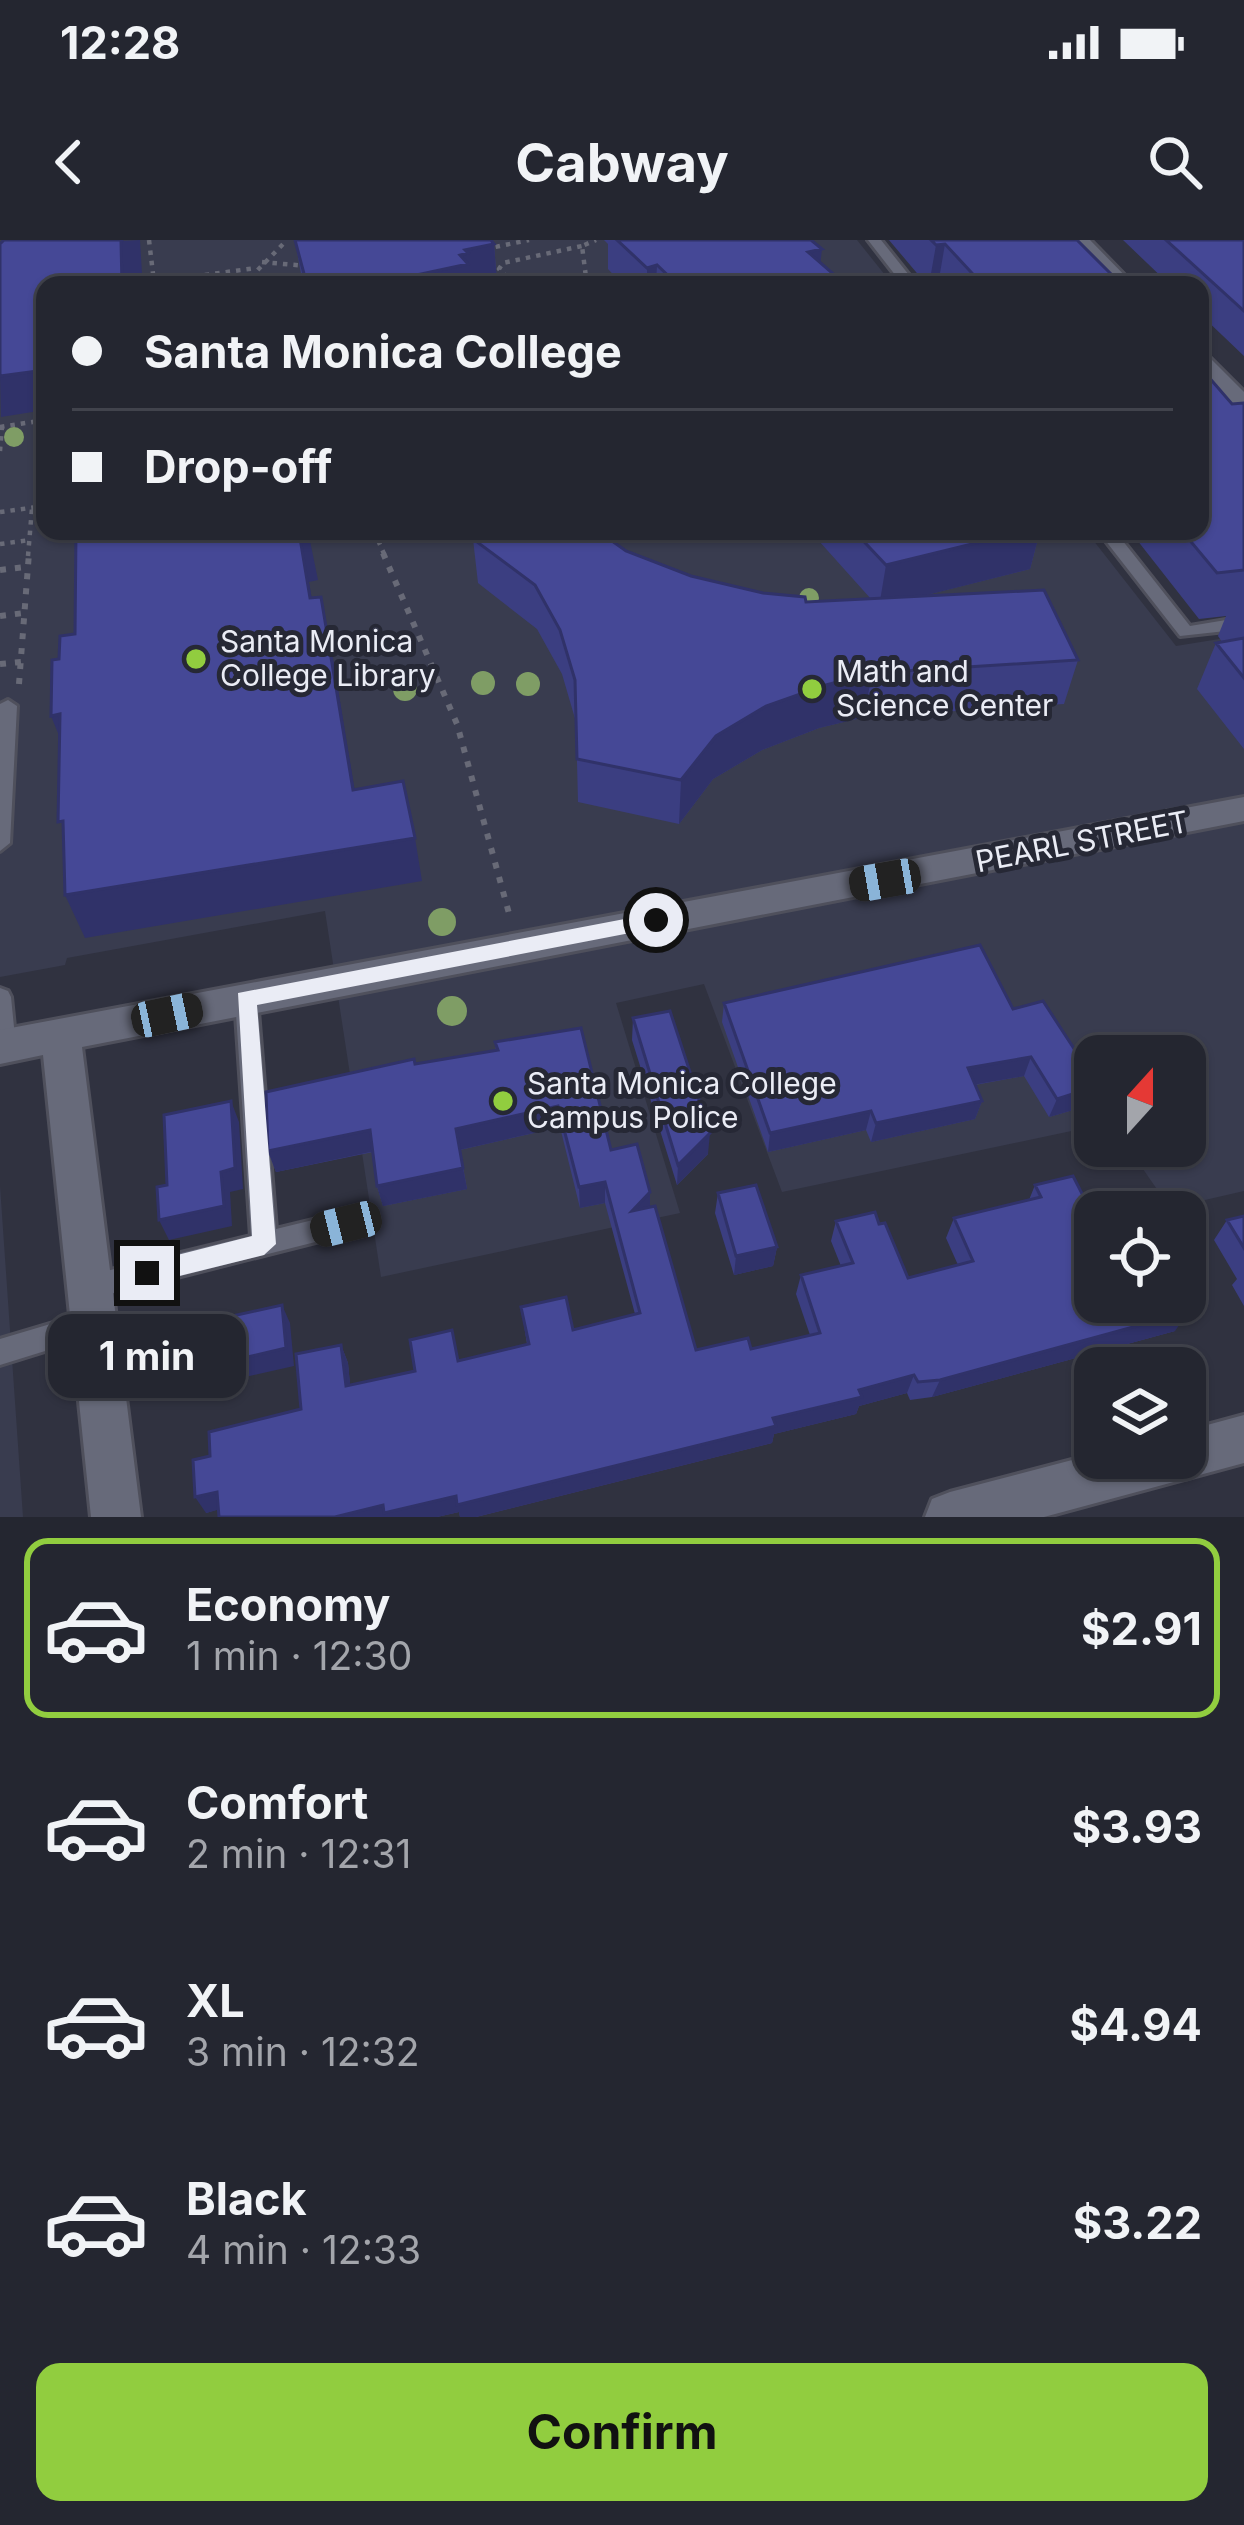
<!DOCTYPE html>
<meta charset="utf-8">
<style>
body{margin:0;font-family:Inter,sans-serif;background:#2c2e38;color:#f1f3f6;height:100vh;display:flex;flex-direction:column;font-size:45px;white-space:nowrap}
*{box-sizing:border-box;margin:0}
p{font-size:39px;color:#a3a5ab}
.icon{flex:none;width:66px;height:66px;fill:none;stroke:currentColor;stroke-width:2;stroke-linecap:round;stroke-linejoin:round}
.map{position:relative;height:1277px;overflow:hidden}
.details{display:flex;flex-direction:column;background:#242630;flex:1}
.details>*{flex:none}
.guide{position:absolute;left:36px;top:36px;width:1173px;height:264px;border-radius:24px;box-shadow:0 3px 9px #0004,0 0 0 3px #41434c;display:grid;align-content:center;height:264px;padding:0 36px;background:#242630}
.needle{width:78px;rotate:21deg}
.tools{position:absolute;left:1074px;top:795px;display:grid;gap:24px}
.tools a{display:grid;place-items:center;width:132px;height:132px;border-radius:24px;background:#242630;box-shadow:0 3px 9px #0004,0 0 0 3px #41434c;font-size:60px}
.end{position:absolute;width:54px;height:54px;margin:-27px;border:15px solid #eaecf5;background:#111;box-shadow:0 0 0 6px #111}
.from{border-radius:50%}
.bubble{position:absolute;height:84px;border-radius:24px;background:#242630;box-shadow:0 3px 9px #0004,0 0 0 3px #41434c;font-size:39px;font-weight:700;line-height:84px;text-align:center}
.car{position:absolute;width:36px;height:72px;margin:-36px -18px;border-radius:15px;box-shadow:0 0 9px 3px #0007;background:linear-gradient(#222 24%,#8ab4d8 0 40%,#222 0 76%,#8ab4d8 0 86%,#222 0)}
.guide b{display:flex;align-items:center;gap:42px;height:114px;font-size:45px}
.guide b+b{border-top:3px solid #41434c}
.guide i{width:30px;height:30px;background:#f1f3f6}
ul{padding:21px 0 0;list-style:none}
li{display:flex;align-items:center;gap:36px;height:180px;margin:0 24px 18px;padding:0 12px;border:6px solid transparent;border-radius:24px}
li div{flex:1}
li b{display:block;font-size:45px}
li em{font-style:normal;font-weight:700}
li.active{border-color:#91cd3f}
li>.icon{width:108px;height:108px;stroke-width:1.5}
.button{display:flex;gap:24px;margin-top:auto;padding:24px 36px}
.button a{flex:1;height:138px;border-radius:24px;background:#91cd3f;color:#111;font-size:48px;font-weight:700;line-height:138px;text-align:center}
.status{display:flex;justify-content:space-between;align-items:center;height:84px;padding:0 60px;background:#242630;direction:ltr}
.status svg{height:33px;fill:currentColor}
header{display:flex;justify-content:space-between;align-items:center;height:156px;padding:0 36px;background:#242630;font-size:54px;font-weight:700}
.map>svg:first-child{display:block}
.built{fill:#393c4f}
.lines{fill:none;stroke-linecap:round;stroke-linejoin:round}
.service-casing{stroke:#4f505c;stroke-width:6}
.minor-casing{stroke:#4f505c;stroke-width:6}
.path-far1{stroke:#686a77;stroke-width:4.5;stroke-dasharray:4.5 6;stroke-linecap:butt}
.path{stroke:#686a77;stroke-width:6;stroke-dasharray:6 9;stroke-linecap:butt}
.service{fill:#676a7a;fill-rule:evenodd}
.minor{fill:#676a7a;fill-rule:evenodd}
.tree{fill:#7f9d65}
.wall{fill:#3b3e81}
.shaded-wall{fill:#303269}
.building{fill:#454896;stroke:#303269;stroke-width:3}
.route{fill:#eaecf5}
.poi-dot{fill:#91cd3f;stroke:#262835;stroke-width:4.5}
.labels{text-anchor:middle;stroke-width:10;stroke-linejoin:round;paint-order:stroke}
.poi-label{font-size:30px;fill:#eaecf5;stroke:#262835;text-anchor:start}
.street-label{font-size:30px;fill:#eaecf5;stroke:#262835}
</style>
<div class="status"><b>12:28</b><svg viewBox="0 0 49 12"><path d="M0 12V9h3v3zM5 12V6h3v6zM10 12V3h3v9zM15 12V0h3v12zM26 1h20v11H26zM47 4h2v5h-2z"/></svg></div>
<header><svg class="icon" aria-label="back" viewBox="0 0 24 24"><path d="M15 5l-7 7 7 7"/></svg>Cabway<svg class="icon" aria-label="search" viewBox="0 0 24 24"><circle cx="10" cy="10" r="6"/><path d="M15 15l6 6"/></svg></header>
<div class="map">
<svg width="1244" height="1277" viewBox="0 0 1244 1277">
<rect width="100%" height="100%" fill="#303240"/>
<!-- built -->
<path class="built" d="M0 0H857L893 45H45V291H1086L1176 406 1244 395V951L1170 968 1127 906H1185V816H1095V886L782 952 704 744 616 763 680 973 381 1037 325 671 67 718 65 725 0 737Z
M0 946 23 1277H0Z"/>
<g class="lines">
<defs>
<path id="service" d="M868 0H881L917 45H903Z
M1098 291H1115L1190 386 1244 377V389L1180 396Z
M8 460 17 466 10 603 0 611V464Z
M0 748 8 751 11 757 16 807 12 814 0 815Z
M246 750 254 753 257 759 276 989 346 972 355 976 359 984 355 992 90 1059 81 1056 77 1047 81 1038 90 1035 251 996 235 759 238 753Z
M94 1071 103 1075 107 1084 103 1093 0 1125V1099Z"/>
<path id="minor" d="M1067 0H1090L1134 45H1110Z
M1200 115 1209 117 1244 152V174L1235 171 1200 136Z
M1244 557V581L82 807 141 1277H91L43 815 0 824V790Z
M1244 1175V1223L1044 1277H925L932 1259 950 1252 1095 1214V1218H1185V1191Z"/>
</defs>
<!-- service casing -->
<use href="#service" class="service-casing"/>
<!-- minor casing -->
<use href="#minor" class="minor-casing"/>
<!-- path-far1 -->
<path class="path-far1" d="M149 0 154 42
M488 0 495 7 529 0
M262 22 306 26
M132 45 256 28
M243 45 287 0
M514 45 499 29 503 23 582 6
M587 45 582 6 596 0
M0 187 45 180
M0 211 2 186
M0 272 45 266
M374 291 385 316
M0 304 30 300
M28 316 32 268"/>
<!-- path -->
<path class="path" d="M383 313 457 484 510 677
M0 330 26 327
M0 376 24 373
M0 424 21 422
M19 444 29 313"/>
<!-- service -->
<use href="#service" class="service"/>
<!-- minor -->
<use href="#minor" class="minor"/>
</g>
<!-- trees -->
<g class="tree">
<circle cx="14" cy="197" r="10"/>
<circle cx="809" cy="358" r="10"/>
<circle cx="483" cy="443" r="12"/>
<circle cx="528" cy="444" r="12"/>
<circle cx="405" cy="449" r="12"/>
<circle cx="442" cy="682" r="14"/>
<circle cx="452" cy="771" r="15"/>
</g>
<!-- wall -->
<path class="wall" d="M295 0 494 4 497 43 487 45H303Z
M604 0H813L820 23 846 45H623L608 29V4Z
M889 0H1077L1122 45H927Z
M1123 0H1244V116L1200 74V45H1170Z
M1244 163V509L1197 449 1216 403 1222 402 1218 396 1226 376 1199 379 1130 291H1200L1232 164Z
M810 291H1040L1030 329 922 356 1078 420 1064 464 864 477 819 488 762 510 713 539 679 584 578 562 576 482 562 434 537 389 478 343 473 299 626 311 691 336 806 362 871 359Z
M724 763 1013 769 1090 865 1049 877 1024 836 975 845 982 861 975 879 871 902 866 890 768 912 722 782Z
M633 778 708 914 677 945 632 800Z
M495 802 611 910 650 952V967L696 1110 751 1109 810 1095 796 1054 801 1035 841 1026 831 1001 836 981 908 1038 958 1025 946 998 954 978 1029 960 1035 945 1095 1062 1175 1091 932 1157 910 1160 907 1153 859 1166 856 1174 774 1194 772 1203 476 1277H460L459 1272 437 1277H219V1269L206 1273 210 1216 301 1169 341 1105 348 1123 350 1145 527 1104 521 1067 573 1090 635 1074 605 963 580 968 560 887 460 910 467 949 383 966 377 946 373 912 276 932 268 911 415 824 496 811Z
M718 953 777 1007 773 1026 734 1035 715 973Z
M1244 976V1066L1232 1045 1237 1039 1214 1000 1227 980Z"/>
<!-- shaded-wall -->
<path class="shaded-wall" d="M140 0 142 34 131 38V45H122L121 1Z
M806 0H813L811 11 822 9 818 45H804Z
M494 4 497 43 487 45H413L412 36 460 15 465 10Z
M945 4 938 45H929L936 5Z
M657 25 656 45H647V28Z
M45 130V170L1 177 0 136Z
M308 291 318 340 309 342 319 402 300 298Z
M1025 291H1040L1030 329 879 367 886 325Z
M321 357 330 400 362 594 353 550Z
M872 433 864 477 819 488 762 510 713 539 679 584 681 540 716 496 766 466 826 445Z
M60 474 69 520 51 476Z
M415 598 422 641 85 698 65 655Z
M1031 817 1024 836 961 847 968 828Z
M1095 847V854L1090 865 1049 877 1057 859Z
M231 861 239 882 243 949 230 952 232 986 169 1000 159 980 221 932Z
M982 861 975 879 871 902 876 883Z
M558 866 560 887 459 910 456 889Z
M871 871 866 890 768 912 770 893Z
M370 890 375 911 276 932 268 911Z
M710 893 708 914 677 945 678 925Z
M463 928 467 949 383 966 377 946Z
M605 942V963L580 968 579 947Z
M650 952V972L632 971Z
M777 1007 773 1026 734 1035 736 1016Z
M282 1065 290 1083 294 1126 223 1142 213 1125Z
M1188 1072 1175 1091 932 1157 940 1140Z
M341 1105 348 1123 352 1163 346 1146Z
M914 1135 907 1153 859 1166 856 1174 774 1194 772 1203 476 1277H460L459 1272 437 1277H335L773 1178 859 1150Z
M217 1252 228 1267 206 1273 195 1257Z"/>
<!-- building -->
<path class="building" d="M4 0H123L121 1 122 45H45V130L0 136V4Z
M295 0H491L494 4 465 10 468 13 460 15 468 24 412 36 420 45H307Z
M617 0H811L822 9 808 12 846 45H678L657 25 647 28Z
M931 0H1077L1122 45H983L945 4 936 5Z
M1166 0H1244V71Z
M1200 127 1232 164 1244 163V330L1217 333 1182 291H1200Z
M76 291H308L309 297 300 298 310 358 321 357 353 550 403 541 415 598 65 655 63 581 58 582 60 474 51 476 52 420 59 419 60 396 75 394Z
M493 291H598L626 311 691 336 763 353 805 357 806 362 1044 350 1078 420 872 433 826 445 766 466 716 496 681 540 577 519 575 440 560 390 535 345 473 299Z
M854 291H1025L886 325Z
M1244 398V438L1216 403Z
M980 705 1013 769 1043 761 1095 841V847L1057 859 1031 817 968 828 982 861 876 883 871 871 770 893 724 763Z
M670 771 710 893 678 925 633 778Z
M581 788 611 910 637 904 650 952 632 971 655 966 696 1110 748 1098 751 1109 820 1093 801 1035 853 1023 836 981 875 972 879 984 885 983 908 1038 973 1021 954 978 1041 957 1035 945 1073 936 1095 979V1062H1183L1188 1072 940 1140 918 1142 914 1135 859 1150 862 1157 773 1178 776 1186 457 1265 456 1256 384 1273 383 1265 335 1277H219L217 1252 195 1257 193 1220 210 1216 209 1192 301 1169 296 1114 341 1105 346 1146 415 1131 410 1100 452 1090 458 1121 529 1104 521 1067 566 1057 573 1090 640 1073 605 942 579 947 558 866 456 889 463 928 377 946 370 890 268 911 266 852 414 819 415 824 498 810 495 802Z
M231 861 235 928 221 932 224 966 159 980 157 947 167 945 164 875Z
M756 945 777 1007 736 1016 718 953Z
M1244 976V1008L1227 980Z
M282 1065 286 1108 213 1125 210 1081Z"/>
<!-- route -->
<path class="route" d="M656 673 666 680 656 688 257 765 276 1004 264 1015 147 1044 138 1041V1025L252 996 238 753Z"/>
<!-- markers -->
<g class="poi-dot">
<circle cx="196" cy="419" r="12"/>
<circle cx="812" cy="449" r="12"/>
<circle cx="503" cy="861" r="12"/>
</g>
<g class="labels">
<!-- poi labels -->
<g class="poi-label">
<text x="220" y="412">Santa Monica<tspan x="220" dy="34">College Library</tspan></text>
<text x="836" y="442">Math and<tspan x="836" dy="34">Science Center</tspan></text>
<text x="527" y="854">Santa Monica College<tspan x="527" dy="34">Campus Police</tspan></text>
</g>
<!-- street labels -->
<g class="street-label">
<text transform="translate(1082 602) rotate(-11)" y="10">PEARL STREET</text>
</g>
</g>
</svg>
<div class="tools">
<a><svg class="needle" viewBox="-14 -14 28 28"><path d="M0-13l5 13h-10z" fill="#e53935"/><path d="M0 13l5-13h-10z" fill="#a3a5ab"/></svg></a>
<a><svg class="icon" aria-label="locate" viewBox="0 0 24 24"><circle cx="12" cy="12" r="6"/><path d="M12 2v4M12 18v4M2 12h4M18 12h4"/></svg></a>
<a><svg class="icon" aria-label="layers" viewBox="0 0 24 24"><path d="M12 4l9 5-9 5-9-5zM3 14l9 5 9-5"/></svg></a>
</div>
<i class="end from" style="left:656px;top:680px"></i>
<i class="end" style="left:147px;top:1033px"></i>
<div class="bubble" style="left:48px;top:1074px;width:198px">1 min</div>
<i class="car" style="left:885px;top:640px;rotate:260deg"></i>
<i class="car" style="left:167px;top:775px;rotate:78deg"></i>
<i class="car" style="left:346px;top:984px;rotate:256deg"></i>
<div class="guide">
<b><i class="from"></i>Santa Monica College</b>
<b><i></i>Drop-off</b>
</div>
</div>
<section class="details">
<ul>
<li class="active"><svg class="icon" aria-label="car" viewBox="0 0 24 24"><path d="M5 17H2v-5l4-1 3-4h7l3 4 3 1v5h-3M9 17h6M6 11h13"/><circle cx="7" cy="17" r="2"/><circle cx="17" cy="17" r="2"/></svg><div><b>Economy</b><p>1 min · 12:30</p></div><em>$2.91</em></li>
<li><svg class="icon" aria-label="car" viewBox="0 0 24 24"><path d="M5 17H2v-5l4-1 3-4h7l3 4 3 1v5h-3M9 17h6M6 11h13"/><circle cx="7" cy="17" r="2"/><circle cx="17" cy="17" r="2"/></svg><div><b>Comfort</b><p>2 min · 12:31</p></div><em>$3.93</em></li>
<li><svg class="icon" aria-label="car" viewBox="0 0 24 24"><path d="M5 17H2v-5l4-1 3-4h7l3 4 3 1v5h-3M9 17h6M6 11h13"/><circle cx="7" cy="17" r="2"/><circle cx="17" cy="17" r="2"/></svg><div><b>XL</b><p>3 min · 12:32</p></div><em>$4.94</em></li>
<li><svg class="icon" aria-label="car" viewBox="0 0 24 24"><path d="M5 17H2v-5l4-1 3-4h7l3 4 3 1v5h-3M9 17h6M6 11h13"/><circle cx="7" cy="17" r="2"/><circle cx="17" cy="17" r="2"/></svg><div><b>Black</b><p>4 min · 12:33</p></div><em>$3.22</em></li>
</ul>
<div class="button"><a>Confirm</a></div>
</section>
